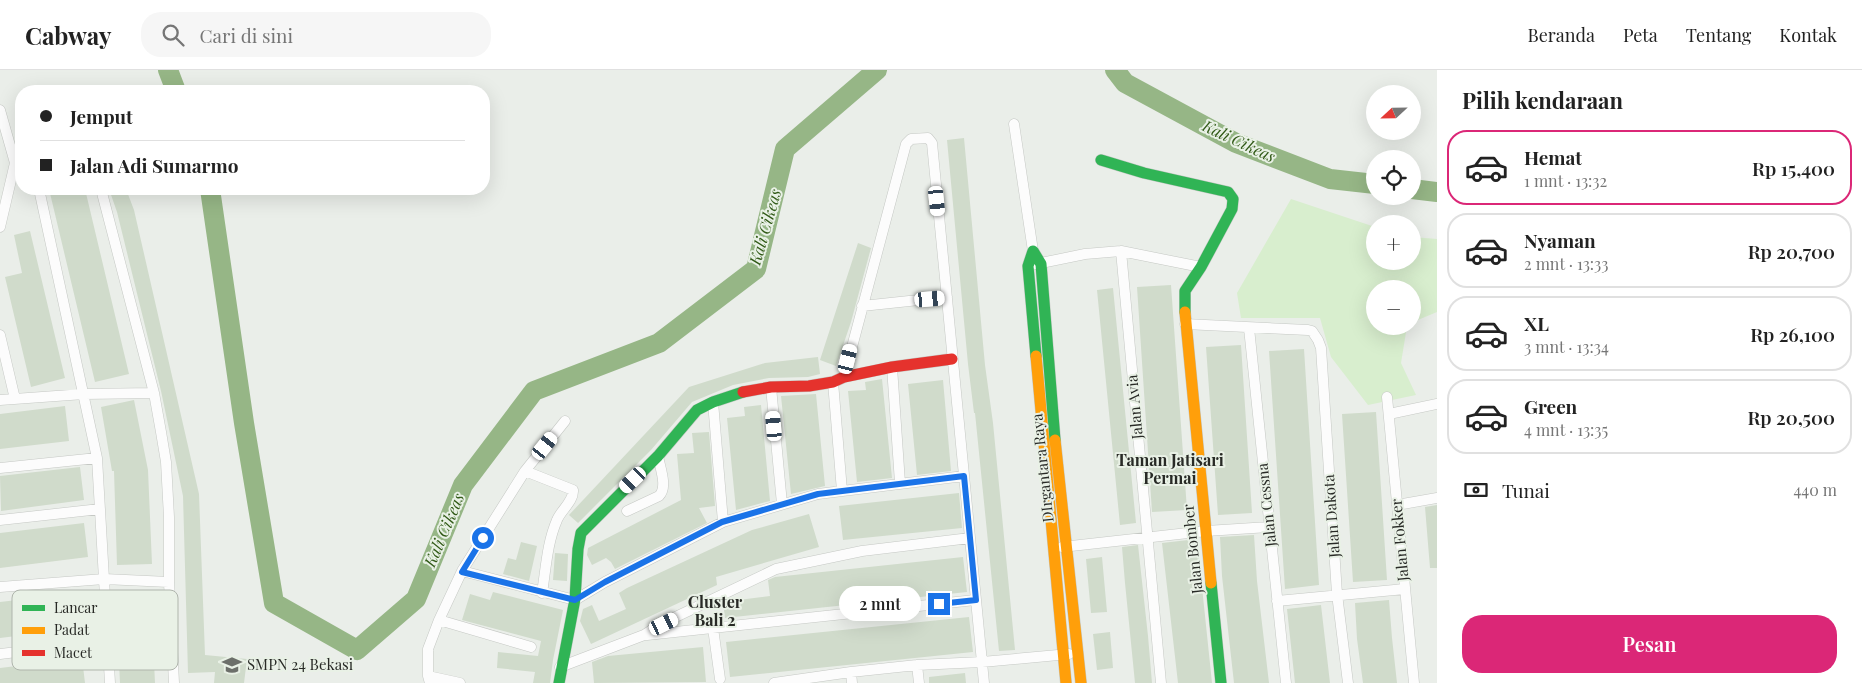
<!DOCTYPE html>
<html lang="id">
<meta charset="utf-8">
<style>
body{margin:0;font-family:"Playfair Display",serif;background:#f6f6f6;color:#222;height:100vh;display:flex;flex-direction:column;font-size:19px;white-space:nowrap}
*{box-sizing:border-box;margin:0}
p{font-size:16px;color:#767676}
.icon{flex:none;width:28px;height:28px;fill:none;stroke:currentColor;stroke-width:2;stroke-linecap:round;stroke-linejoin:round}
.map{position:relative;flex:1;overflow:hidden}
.details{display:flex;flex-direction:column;background:#fff;width:425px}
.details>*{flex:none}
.top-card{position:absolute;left:15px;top:15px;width:475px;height:110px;border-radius:20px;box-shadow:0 5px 20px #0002;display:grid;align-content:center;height:110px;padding:0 25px;background:#fff}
.needle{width:32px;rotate:248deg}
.buttons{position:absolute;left:1366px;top:15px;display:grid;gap:10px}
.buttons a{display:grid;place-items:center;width:55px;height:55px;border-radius:50%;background:#fff;box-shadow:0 5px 20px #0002;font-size:25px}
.end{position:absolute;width:22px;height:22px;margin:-11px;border:6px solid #1a73e8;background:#fff;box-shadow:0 0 0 2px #fff}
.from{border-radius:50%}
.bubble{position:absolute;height:35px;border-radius:18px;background:#fff;box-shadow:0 5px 20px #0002;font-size:16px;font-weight:600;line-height:35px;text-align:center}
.car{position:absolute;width:15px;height:30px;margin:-15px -8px;border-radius:6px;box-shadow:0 0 4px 1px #0007;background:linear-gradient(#fff 24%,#345 0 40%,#fff 0 76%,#345 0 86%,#fff 0)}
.top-card b{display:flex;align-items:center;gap:18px;height:48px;font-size:19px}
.top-card b+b{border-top:1px solid #e0e0e0}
.top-card i{width:12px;height:12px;background:#222}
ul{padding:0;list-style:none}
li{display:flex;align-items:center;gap:15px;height:75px;margin:0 10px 8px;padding:0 15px;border:2px solid #e0e0e0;border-radius:20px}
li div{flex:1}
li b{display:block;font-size:19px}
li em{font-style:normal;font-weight:600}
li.current{border-color:#db2777}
li>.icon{width:45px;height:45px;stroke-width:1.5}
h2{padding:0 25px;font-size:22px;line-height:60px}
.pay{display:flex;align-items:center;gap:12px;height:55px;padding:0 25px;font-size:19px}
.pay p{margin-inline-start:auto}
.action{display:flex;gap:10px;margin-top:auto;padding:10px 25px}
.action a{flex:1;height:58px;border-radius:20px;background:#db2777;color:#fff;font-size:20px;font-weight:600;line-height:58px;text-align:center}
header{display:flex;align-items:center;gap:30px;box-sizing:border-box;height:70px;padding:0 25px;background:#fff;border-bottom:1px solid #e0e0e0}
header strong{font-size:24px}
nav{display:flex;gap:28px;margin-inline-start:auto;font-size:18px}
.search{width:350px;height:45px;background:#f6f6f6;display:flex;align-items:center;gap:12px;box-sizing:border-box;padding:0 18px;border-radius:20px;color:#767676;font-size:19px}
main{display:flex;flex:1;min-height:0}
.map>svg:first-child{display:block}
.green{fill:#d8eece}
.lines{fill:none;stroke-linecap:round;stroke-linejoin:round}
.river{stroke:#96b686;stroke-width:20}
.building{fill:#d0dbcb}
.street-casing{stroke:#c5c8c4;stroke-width:11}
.fast-casing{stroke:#c5c8c4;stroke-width:12}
.slow-casing{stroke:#c5c8c4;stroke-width:12}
.jam-casing{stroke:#c5c8c4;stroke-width:12}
.street{stroke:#fcfcfc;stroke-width:10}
.fast{stroke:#30b455;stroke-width:11}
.slow{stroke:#ff9f0a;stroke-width:11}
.jam{stroke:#e5322d;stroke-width:11}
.route{stroke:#1a73e8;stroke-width:6}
.labels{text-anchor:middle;stroke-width:4;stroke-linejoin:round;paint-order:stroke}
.street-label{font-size:15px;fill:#282a26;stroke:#e9f1e6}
.poi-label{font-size:15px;fill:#282a26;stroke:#e9f1e6;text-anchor:start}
.water-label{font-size:16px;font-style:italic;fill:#315a17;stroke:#e9f1e6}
.neighbourhood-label{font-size:16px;font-weight:bold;fill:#282a26;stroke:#e9f1e6}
.key{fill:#e9f1e6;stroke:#afb5ac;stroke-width:1}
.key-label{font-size:14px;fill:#282a26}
</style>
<header>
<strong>Cabway</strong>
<div class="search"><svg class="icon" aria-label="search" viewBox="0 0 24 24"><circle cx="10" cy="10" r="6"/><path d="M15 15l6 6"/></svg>Cari di sini</div>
<nav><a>Beranda</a><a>Peta</a><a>Tentang</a><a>Kontak</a></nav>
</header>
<main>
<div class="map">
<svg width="1437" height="613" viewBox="0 0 1437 613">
<rect width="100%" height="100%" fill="#eaeee9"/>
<!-- green -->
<path class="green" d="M1291 129 1375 157V191H1412L1413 167 1437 169V242L1413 252 1412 219H1375V256H1407L1401 293 1416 325 1368 335 1331 287 1320 248H1241L1237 223Z"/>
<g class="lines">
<!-- river -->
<path class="river" d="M168 0 176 21
M1115 0 1125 13 1236 73 1330 109 1375 114
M210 119 244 353 274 533 357 580 416 529 463 415 534 321 659 273 756 199 785 79 877 0
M1412 119 1437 122"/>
</g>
<!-- building -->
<path class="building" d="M964 68 985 295 993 353 1015 580 999 581 975 343H974L968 294 947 70Z
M49 119H85L129 304 95 312Z
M109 119H126L134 140 199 424 205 585 247 589 244 613H214L215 602 188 603 183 426 161 321 117 142Z
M30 161 65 308 31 317 5 207 22 203 14 165Z
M858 173 871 178 851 252 836 296 820 290Z
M1171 215 1187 440 1152 442 1137 217Z
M1113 218 1136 453 1120 455 1097 220Z
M1241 275 1252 443 1218 445 1206 277Z
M1304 279 1319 515 1285 519 1269 281Z
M818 287 820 304 808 307 769 308 733 315 692 332 651 380 578 453 569 445 689 317 765 293Z
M882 309 892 408 857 412 848 321 866 320 865 312Z
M943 310 951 401 917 405 908 314Z
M816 324 825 416 791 424 781 326Z
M134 330 148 400 152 494 117 495 114 401H112L101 337Z
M761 335 770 431 736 440 727 348 745 346 744 337Z
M65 336 69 371 0 379V344Z
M1376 342 1387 510 1353 512 1342 344Z
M709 362 715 436 699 438 707 453 615 499 611 492 606 488 592 495 587 485 588 478 681 430 677 384 694 383 692 363Z
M80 397 84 430 1 441 0 406Z
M959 423 962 458 843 470 839 436Z
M1437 435V498H1430L1425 437Z
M809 444 819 477 716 507 717 515 591 574 580 551 583 539 592 535 599 551 626 539 619 523 627 518 752 460Z
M84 453 88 487 0 498V463Z
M1254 465 1257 511 1269 613H1234L1222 506 1220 467Z
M1197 469 1212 613H1178L1162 473Z
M521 472 537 476 529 511 503 504 508 488 516 490Z
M1138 475 1148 566 1152 613H1135L1125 513 1122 477Z
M555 483 568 484 567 511 553 510Z
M963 487 967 522 725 548 723 532 770 526 768 510 775 507Z
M1102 487 1107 542 1091 543 1086 489Z
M94 521 98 556 0 568V532Z
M493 522 563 540 553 590 550 613H533L535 602 497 598 498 582 538 586 541 571 462 550 470 524 490 530Z
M151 528 155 613H120L116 529Z
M1389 530 1392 568 1397 613H1363L1357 569 1355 533Z
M1321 535 1330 613H1295L1287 539Z
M969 547 973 582 730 607 726 572Z
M1110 562 1113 598 1097 600 1093 564Z
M703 577 706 612 594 613 592 592 608 586Z
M82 588 85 613H0V598Z
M965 603 966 613H929V607Z"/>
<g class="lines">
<defs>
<path id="street" d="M0 40 15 93
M1014 54 1033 181
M39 119 97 388 110 613
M101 119 154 323 161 362 166 392 169 447V512L174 613
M0 157 15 93 21 91
M1121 181 1161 613
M1036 194 1085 184 1121 181 1201 197
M862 236 947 227
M1185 254 1308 260 1312 261 1318 270 1321 278 1337 524 1348 613
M1249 258 1286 613
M0 265 15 329
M892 297 900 413
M844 307 906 74 911 69 928 68 932 73 984 613
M833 312 842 421
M771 317 782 434
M1387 327 1414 613
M0 330 84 324 154 323
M713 332 723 452
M1389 344 1437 334
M0 398 97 388
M525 401 573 420C574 431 561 440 557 450 547 473 546 498 542 523
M1397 435 1437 428
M627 441 659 426C668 417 660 398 658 386
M0 450 100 439
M1062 477 1206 461 1269 457
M462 501 575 530 605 512 723 452 818 424 964 406
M0 517 104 509 169 512
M1277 531 1405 519
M439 550 531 577
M713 558 720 609
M647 565 975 530
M0 584 108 571
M917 595 919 613
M560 597 644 565 663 553 776 499 862 481 970 468
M851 602 852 613
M428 606 460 613
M430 613 428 606V579L439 550 462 501 525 401 565 351
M774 613 851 602 917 595 982 592 1069 584"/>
<path id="fast" d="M1101 90 1144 103 1228 122 1233 129 1232 139 1201 197 1185 221V242
M1036 286 1028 196 1033 181 1041 194 1055 370
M1211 513 1221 613
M559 613 575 529 578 479 581 463 658 386 697 340 713 332 743 322"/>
<path id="slow" d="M1185 242 1211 513
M1036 286 1066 613
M1055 370 1081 613"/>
<path id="jam" d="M743 322 771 317 809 316 833 312 844 307 892 297 952 289"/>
</defs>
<!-- street casing -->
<use href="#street" class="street-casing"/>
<!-- fast casing -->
<use href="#fast" class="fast-casing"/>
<!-- slow casing -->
<use href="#slow" class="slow-casing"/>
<!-- jam casing -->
<use href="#jam" class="jam-casing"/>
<!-- street -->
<use href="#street" class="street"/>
<!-- fast -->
<use href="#fast" class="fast"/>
<!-- slow -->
<use href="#slow" class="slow"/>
<!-- jam -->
<use href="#jam" class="jam"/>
</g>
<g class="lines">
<!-- route -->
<path class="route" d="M483 468 462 502 575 530 605 512 722 452 818 424 964 406 976 530 939 534"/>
</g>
<!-- icons -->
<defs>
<symbol id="school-bare" viewBox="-9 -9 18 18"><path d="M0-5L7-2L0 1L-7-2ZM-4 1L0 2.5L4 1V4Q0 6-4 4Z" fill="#6c6f6a" stroke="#e9f1e6" stroke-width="2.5" paint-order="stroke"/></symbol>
</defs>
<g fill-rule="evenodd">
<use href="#school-bare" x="218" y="581" width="28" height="28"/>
</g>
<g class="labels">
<!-- street labels -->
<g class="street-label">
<text transform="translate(1135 337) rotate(-95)" y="5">Jalan Avia</text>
<text transform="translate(1043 398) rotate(-96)" y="5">DIrgantara Raya</text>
<text transform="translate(1267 435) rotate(-96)" y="5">Jalan Cessna</text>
<text transform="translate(1332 446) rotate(-94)" y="5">Jalan Dakota</text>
<text transform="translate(1400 470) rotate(-95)" y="5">Jalan Fokker</text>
<text transform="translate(1193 479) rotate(-96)" y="5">Jalan Bomber</text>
</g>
<!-- poi labels -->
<g class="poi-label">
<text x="247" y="600">SMPN 24 Bekasi</text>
</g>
<!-- water labels -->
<g class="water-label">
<text transform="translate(1239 71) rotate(25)" y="6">Kali Cikeas</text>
<text transform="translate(765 157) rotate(-74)" y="6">Kali Cikeas</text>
<text transform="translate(444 460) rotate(-67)" y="6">Kali Cikeas</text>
</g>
<!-- neighbourhood labels -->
<g class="neighbourhood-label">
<text x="1170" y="396">Taman Jatisari<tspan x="1170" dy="18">Permai</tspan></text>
<text x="715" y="538">Cluster<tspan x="715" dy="18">Bali 2</tspan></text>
</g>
</g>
<!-- legend -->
<rect x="12" y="520" width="166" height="80" rx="8" class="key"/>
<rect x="22" y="535" width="23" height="6" fill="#30b455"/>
<rect x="22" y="557" width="23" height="7" fill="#ff9f0a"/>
<rect x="22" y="580" width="23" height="6" fill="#e5322d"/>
<g class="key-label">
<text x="54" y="543">Lancar</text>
<text x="54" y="565">Padat</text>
<text x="54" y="588">Macet</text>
</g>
</svg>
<div class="buttons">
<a><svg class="needle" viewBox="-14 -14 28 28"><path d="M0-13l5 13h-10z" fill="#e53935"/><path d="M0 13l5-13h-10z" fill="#767676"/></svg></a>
<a><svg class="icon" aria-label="locate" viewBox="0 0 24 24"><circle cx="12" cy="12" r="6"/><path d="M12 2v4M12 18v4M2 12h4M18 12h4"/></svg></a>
<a>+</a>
<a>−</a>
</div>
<i class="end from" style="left:483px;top:468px"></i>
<i class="end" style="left:939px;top:534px"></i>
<div class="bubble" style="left:839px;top:516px;width:82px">2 mnt</div>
<i class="car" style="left:937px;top:131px;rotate:174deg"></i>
<i class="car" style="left:930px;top:229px;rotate:85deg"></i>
<i class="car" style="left:848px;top:289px;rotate:14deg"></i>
<i class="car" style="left:774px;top:356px;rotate:355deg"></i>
<i class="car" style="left:545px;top:376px;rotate:39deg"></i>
<i class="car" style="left:633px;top:410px;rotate:226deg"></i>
<i class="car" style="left:664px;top:554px;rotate:64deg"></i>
<div class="top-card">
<b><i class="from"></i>Jemput</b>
<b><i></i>Jalan Adi Sumarmo</b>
</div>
</div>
<section class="details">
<h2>Pilih kendaraan</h2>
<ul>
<li class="current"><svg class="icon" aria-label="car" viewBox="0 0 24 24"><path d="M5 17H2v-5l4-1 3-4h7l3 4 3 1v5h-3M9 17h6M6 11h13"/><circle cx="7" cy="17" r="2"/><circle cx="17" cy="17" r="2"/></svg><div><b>Hemat</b><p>1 mnt · 13:32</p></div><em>Rp 15,400</em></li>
<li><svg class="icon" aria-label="car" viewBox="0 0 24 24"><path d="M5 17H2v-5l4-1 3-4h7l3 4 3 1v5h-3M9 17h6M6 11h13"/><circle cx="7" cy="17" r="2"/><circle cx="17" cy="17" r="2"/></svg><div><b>Nyaman</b><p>2 mnt · 13:33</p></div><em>Rp 20,700</em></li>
<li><svg class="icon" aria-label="car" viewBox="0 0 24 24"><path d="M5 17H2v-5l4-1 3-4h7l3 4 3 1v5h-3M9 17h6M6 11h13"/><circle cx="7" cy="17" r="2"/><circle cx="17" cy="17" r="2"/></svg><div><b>XL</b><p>3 mnt · 13:34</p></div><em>Rp 26,100</em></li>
<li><svg class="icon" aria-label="car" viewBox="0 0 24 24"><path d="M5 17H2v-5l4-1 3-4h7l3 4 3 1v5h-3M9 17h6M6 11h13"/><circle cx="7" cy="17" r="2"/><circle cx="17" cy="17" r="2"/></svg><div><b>Green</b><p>4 mnt · 13:35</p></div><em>Rp 20,500</em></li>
</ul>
<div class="pay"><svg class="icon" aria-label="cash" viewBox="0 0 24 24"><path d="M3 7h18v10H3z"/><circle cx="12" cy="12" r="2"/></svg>Tunai<p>440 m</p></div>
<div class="action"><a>Pesan</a></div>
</section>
</main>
